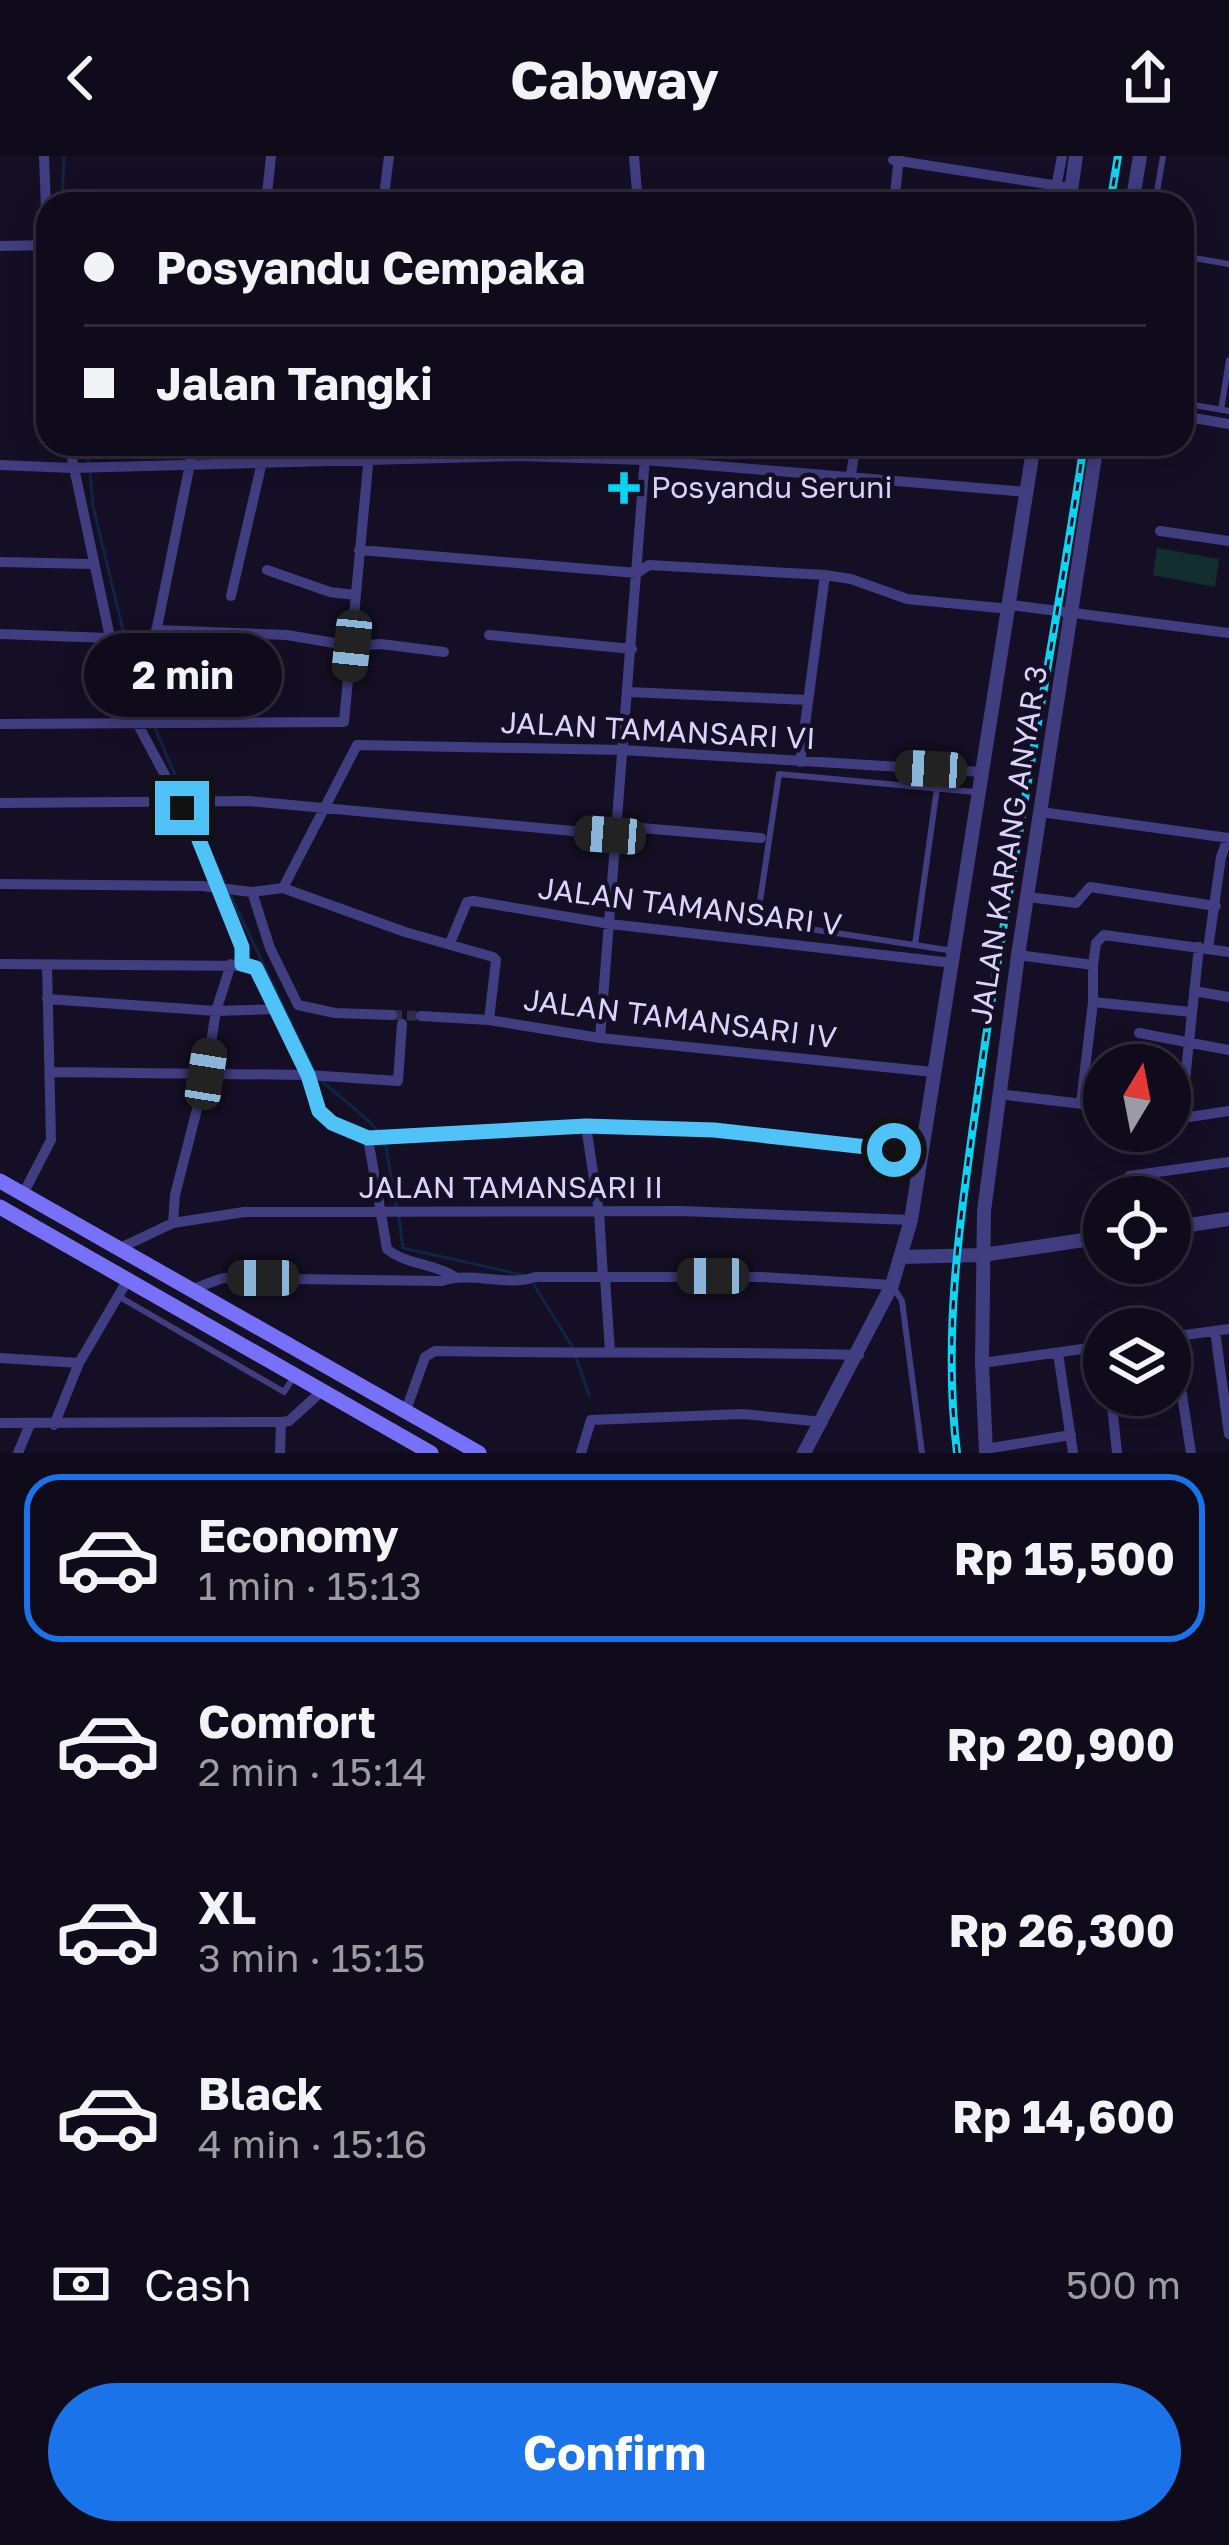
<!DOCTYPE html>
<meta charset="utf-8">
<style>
body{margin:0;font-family:"Golos Text",sans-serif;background:#181424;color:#f1f3f6;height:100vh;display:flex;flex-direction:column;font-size:45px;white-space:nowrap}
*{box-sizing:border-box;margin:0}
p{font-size:39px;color:#9b9ba3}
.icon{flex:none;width:66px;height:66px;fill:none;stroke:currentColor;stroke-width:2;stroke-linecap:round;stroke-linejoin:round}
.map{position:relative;height:1297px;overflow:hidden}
.panel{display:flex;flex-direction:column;background:#0f0b1b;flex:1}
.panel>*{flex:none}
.banner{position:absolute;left:36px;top:36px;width:1158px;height:264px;border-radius:36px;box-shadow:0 6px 30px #0003,0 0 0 3px #2f2b3a;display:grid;align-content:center;height:264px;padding:0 48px;background:#0f0b1b}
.needle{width:78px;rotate:10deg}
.tools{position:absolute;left:1083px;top:888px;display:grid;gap:24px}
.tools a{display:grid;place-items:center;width:108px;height:108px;border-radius:50%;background:#0f0b1b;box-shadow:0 6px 30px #0003,0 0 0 3px #2f2b3a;font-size:60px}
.end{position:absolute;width:54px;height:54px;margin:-27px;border:15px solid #4fc3f7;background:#111;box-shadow:0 0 0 6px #111}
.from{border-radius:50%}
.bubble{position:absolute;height:84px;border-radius:42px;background:#0f0b1b;box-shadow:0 6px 30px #0003,0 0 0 3px #2f2b3a;font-size:39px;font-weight:700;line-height:84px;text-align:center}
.car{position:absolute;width:36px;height:72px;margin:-36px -18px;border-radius:15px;box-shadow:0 0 9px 3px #0007;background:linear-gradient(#222 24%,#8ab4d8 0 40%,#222 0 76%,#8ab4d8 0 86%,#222 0)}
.banner b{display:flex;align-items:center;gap:42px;height:114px;font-size:45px}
.banner b+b{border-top:3px solid #2f2b3a}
.banner i{width:30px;height:30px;background:#f1f3f6}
ul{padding:21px 0 0;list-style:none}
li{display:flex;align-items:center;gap:36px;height:168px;margin:0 24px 18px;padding:0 24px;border:6px solid transparent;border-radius:36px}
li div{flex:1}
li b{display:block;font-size:45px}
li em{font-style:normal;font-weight:700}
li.active{border-color:#1a73e8}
li>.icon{width:108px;height:108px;stroke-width:1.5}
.pay{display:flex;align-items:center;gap:30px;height:132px;padding:0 48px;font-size:45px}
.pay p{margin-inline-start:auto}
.primary-button{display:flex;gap:24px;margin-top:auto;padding:24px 48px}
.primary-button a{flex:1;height:138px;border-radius:72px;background:#1a73e8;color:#fff;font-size:48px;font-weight:700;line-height:138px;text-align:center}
header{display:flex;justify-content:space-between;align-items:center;height:156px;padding:0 48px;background:#0f0b1b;font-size:54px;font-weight:700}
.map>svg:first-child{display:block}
.green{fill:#132e2e}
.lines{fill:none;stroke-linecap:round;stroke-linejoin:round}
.stream{stroke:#102447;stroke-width:3}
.minor-tunnel{stroke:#322d45;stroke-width:10;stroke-dasharray:10 5;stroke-linecap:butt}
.service{stroke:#413d81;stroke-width:6}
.minor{stroke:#413d81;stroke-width:10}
.tertiary{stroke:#413d81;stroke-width:14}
.secondary{stroke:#7770f9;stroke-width:15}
.rail-casing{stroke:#0ad5f3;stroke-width:8}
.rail{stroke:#140f24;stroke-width:3;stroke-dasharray:9;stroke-linecap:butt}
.route{stroke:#4fc3f7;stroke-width:15}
.poi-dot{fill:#0ad5f3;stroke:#140f24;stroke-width:4.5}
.labels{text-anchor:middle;stroke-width:9;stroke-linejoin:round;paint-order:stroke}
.poi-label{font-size:30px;fill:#dad4fd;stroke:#140f24;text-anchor:start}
.street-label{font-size:30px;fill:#dad4fd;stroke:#140f24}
</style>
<header><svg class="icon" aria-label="back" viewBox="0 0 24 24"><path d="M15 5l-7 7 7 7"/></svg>Cabway<svg class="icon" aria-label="share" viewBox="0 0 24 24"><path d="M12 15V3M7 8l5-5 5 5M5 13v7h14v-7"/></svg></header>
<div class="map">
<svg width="1229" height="1297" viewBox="0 0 1229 1297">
<rect width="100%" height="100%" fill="#140f24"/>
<!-- green -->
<path class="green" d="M1157 392 1219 403 1215 431 1153 419Z"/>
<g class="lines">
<!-- stream -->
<path class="stream" d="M62 48 64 0
M86 288 88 307
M90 317 93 350 131 507
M134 516 151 563
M155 572 184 640
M206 687 225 727
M229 736 315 917
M321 924C336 939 372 964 380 978
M385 986 397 1053
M399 1062 403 1092 523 1119
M534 1129 573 1192
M576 1201 589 1239"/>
<!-- minor-tunnel -->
<path class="minor-tunnel" d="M392 859 421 860"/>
<!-- service -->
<path class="service" d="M1155 48 1163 0
M1182 100 1229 108
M1182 247 1229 255
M1221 254 1229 204
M915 789 937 632
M954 795 757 765 779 618 975 636
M893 1131 902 1145 922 1297
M118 1140 284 1236 295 1219"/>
<!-- minor -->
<path class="minor" d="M44 0 48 107
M634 0 638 48
M893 4 1072 32
M266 48 271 0
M383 48 389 0
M894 48 899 0
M1053 48 1062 0
M0 90 48 89
M1182 260 1229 268
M69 288 115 505 136 565 197 679 242 791V808
M0 309 72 312 517 300 645 304 1027 336
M850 324 856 288
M1160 375 1229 385
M359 394 637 417 649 409 825 419 851 423 907 443 1010 453
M0 406 92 408
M267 414 330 436 355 439
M231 440 262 306
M1011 449 1229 477
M156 474 287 479 352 490 381 488 444 496
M0 478 108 482
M489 479 632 493
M118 513 150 506 194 288
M628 536 808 544
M344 566 370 288
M0 568 344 566
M357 589 623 594 982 616
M800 606 825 419
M0 647 249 645 616 679
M1041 656 1229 682
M617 670 761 682
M0 728 202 730 252 736 283 732 357 589
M283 732 405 776 493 801 496 804 489 864
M252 736 270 792 298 849 335 857 392 859
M1028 741 1076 747 1090 731 1216 750
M450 787 467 746 474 745 610 768 953 807
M1208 793 1221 701 1228 682
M1018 799 1093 809 1096 787 1104 779 1229 796
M0 808 252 810 308 919 319 955 332 967 368 982 586 970 714 974 922 998
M1093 809V846L1191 856
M1194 835 1229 841
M47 843 216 855 277 853
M421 860 489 864 600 882 933 916
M1139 877 1229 894
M600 882 646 288
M52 916 308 919 398 925 402 868
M1084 927 1104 930
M998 938 1100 950 1104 955
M1081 947 1093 846
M1181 962 1199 791
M1170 964 1229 955
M586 970 599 1056 603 1121
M368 982 387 1093C406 1109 434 1107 455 1121
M1129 1020 1229 1006
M23 1038 51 984 47 809
M173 1067 175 1039 206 918 216 855 231 808
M118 1093 173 1067 244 1056 681 1055 911 1064
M605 1122 610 1195
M190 1134 223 1122 442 1125C473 1115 505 1131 536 1121H761L892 1129
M1215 1175 1229 1278
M1170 1181 1229 1173
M1173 1181 1191 1297
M1058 1197 1073 1297
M0 1202 79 1207
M982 1207 1104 1190
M1111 1239 1117 1297
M406 1254 425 1201 435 1195C576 1198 717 1195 859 1199
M0 1267 281 1266 289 1265 323 1234
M54 1269 79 1207 127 1125
M985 1293 1071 1279
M18 1297 30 1268
M280 1297 281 1266
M581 1297 591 1264 743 1258 823 1266"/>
<!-- tertiary -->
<path class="tertiary" d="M1069 48 1076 0
M1132 48 1140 0
M1170 1072 1229 1063
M901 1101 983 1099 1104 1081
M804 1297 892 1129 911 1064 1034 288
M986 1297 982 1207 984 1055 1018 799 1097 288"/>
<!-- secondary -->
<path class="secondary" d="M0 1025 479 1297
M0 1051 431 1297"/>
<defs>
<path id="rail" d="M1110 48 1118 0
M957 1297C941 1167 964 1036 982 908 1012 701 1053 495 1084 288"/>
</defs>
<!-- rail casing -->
<use href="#rail" class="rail-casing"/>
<!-- rail -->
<use href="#rail" class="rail"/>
</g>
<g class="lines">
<!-- route -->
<path class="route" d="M182 652 197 679 242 791V808L256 812 308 919 319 955 332 967 368 982 586 970 714 974 894 994"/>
</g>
<!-- markers -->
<path class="poi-dot" d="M618 314h12v12h12v12h-12v12h-12v-12h-12v-12h12z"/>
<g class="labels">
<!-- poi labels -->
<g class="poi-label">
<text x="651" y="342">Posyandu Seruni</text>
</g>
<!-- street labels -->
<g class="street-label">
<text transform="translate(658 575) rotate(3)" y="10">JALAN TAMANSARI VI</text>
<text transform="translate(1009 689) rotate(-81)" y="10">JALAN KARANG ANYAR 3</text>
<text transform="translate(690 751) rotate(7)" y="10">JALAN TAMANSARI V</text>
<text transform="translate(680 863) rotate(7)" y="10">JALAN TAMANSARI IV</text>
<text x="511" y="1042">JALAN TAMANSARI II</text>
</g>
</g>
</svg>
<div class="tools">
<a><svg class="needle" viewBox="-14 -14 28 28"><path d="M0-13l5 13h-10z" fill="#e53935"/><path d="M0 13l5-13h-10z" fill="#9b9ba3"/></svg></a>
<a><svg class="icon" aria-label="locate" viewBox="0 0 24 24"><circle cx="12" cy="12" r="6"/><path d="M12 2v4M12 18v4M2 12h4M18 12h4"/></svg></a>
<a><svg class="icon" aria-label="layers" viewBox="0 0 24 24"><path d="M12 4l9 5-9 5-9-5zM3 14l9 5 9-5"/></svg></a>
</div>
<i class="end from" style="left:894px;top:994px"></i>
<i class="end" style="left:182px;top:652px"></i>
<div class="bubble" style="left:84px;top:477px;width:198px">2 min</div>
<i class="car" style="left:352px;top:490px;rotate:186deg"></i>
<i class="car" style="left:931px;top:613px;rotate:273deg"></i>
<i class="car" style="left:610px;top:679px;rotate:274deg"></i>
<i class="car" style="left:206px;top:918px;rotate:9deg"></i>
<i class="car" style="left:713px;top:1120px;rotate:270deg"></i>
<i class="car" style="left:263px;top:1122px;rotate:270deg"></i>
<div class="banner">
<b><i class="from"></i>Posyandu Cempaka</b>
<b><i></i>Jalan Tangki</b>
</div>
</div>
<section class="panel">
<ul>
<li class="active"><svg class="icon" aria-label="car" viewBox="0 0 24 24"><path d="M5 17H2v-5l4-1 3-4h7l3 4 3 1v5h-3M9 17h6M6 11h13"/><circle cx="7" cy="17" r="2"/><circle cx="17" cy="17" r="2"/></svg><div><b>Economy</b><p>1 min · 15:13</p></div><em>Rp 15,500</em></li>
<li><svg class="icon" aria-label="car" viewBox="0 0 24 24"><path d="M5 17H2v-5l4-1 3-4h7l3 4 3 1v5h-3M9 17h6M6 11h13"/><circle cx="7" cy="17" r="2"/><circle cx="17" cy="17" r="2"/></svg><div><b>Comfort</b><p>2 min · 15:14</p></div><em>Rp 20,900</em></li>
<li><svg class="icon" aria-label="car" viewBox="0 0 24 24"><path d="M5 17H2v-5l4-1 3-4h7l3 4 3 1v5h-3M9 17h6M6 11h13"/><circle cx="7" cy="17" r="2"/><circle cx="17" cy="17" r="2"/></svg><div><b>XL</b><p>3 min · 15:15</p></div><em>Rp 26,300</em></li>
<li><svg class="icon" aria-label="car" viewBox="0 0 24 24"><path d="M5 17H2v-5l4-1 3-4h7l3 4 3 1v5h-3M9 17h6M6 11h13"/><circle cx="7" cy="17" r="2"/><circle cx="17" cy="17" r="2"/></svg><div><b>Black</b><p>4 min · 15:16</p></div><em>Rp 14,600</em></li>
</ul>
<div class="pay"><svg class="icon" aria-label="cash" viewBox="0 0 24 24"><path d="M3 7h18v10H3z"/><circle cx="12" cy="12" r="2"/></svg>Cash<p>500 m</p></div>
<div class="primary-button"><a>Confirm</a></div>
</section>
